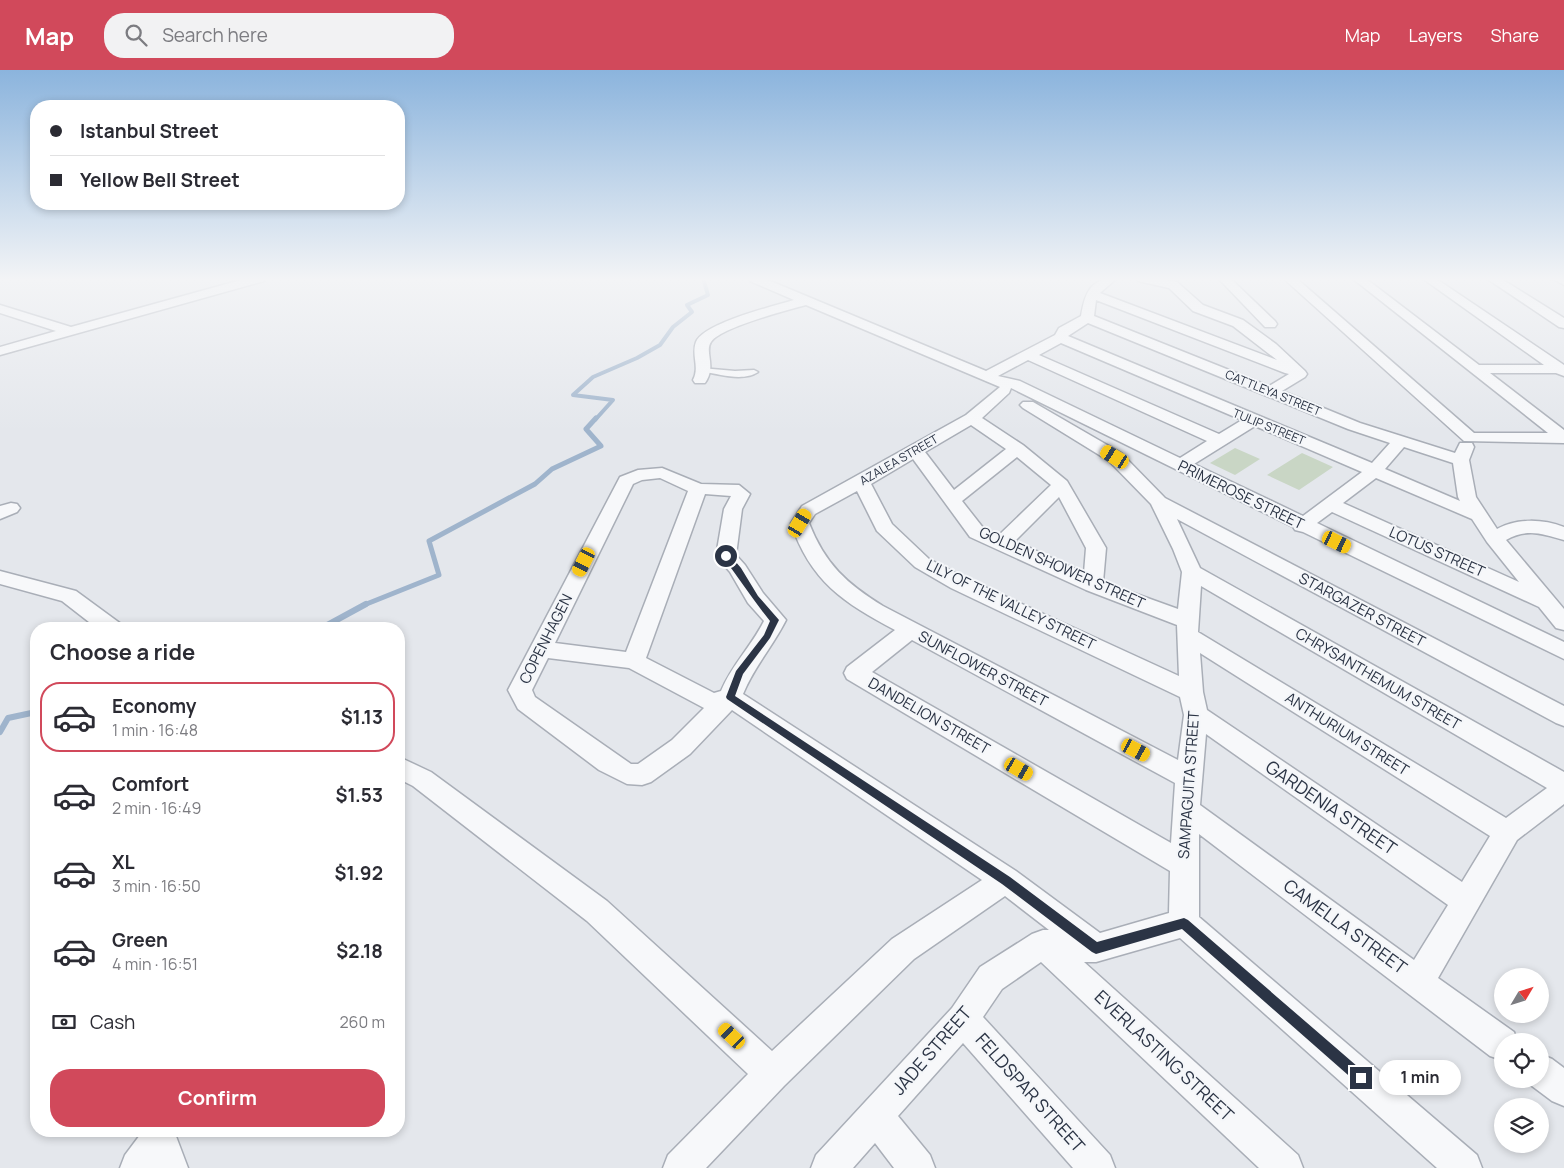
<!DOCTYPE html>
<meta charset="utf-8">
<style>
body{margin:0;font-family:Manrope,sans-serif;background:#f2f2f3;color:#2b2b33;height:100vh;display:flex;flex-direction:column;font-size:19px;white-space:nowrap}
*{box-sizing:border-box;margin:0}
p{font-size:16px;color:#7c7c81}
.icon{flex:none;width:28px;height:28px;fill:none;stroke:currentColor;stroke-width:2;stroke-linecap:round;stroke-linejoin:round}
.map{position:relative;flex:1;overflow:hidden}
.drawer{position:absolute;left:30px;top:552px;width:375px;height:515px;display:flex;flex-direction:column;background:#fff;border-radius:20px;box-shadow:0 2px 8px #0003}
.drawer>*{flex:none}
.top-card{position:absolute;left:30px;top:30px;width:375px;height:110px;border-radius:20px;box-shadow:0 2px 8px #0003;display:grid;align-content:center;height:110px;padding:0 20px;background:#fff}
.needle{width:32px;rotate:52deg}
.fabs{position:absolute;left:1494px;top:898px;display:grid;gap:10px}
.fabs a{display:grid;place-items:center;width:55px;height:55px;border-radius:50%;background:#fff;box-shadow:0 2px 8px #0003;font-size:25px}
.end{position:absolute;width:22px;height:22px;margin:-11px;border:6px solid #2b3445;background:#fff;box-shadow:0 0 0 2px #fff}
.from{border-radius:50%}
.bubble{position:absolute;height:35px;border-radius:18px;background:#fff;box-shadow:0 2px 8px #0003;font-size:16px;font-weight:700;line-height:35px;text-align:center}
.car{position:absolute;width:15px;height:30px;margin:-15px -8px;border-radius:6px;box-shadow:0 0 4px 1px #0007;background:linear-gradient(#f5c518 24%,#345 0 40%,#f5c518 0 76%,#345 0 86%,#f5c518 0)}
.top-card b{display:flex;align-items:center;gap:18px;height:48px;font-size:19px}
.top-card b+b{border-top:1px solid #e1e1e2}
.top-card i{width:12px;height:12px;background:#2b2b33}
ul{padding:0;list-style:none}
li{display:flex;align-items:center;gap:15px;height:70px;margin:0 10px 8px;padding:0 10px;border:2px solid transparent;border-radius:20px}
li div{flex:1}
li b{display:block;font-size:19px}
li em{font-style:normal;font-weight:700}
li.selected{border-color:#d1495b}
li>.icon{width:45px;height:45px;stroke-width:1.5}
h2{padding:0 20px;font-size:22px;line-height:60px}
.pay{display:flex;align-items:center;gap:12px;height:55px;padding:0 20px;font-size:19px}
.pay p{margin-inline-start:auto}
.action{display:flex;gap:10px;margin-top:auto;padding:10px 20px}
.action a{flex:1;height:58px;border-radius:20px;background:#d1495b;color:#fff;font-size:20px;font-weight:700;line-height:58px;text-align:center}
header{display:flex;align-items:center;gap:30px;box-sizing:border-box;height:70px;padding:0 25px;background:#d1495b;color:#fff}
header strong{font-size:24px}
nav{display:flex;gap:28px;margin-inline-start:auto;font-size:18px}
.search{width:350px;height:45px;background:#f2f2f3;display:flex;align-items:center;gap:12px;box-sizing:border-box;padding:0 18px;border-radius:20px;color:#7c7c81;font-size:19px}
.map>svg:first-child{display:block}
.green{fill:#c9d6c5}
.lines{fill:none;stroke-linecap:round;stroke-linejoin:round}
.stream-far2{stroke:#9fb4cc;stroke-width:4}
.stream-far1{stroke:#9fb4cc;stroke-width:5}
.stream{stroke:#9fb4cc;stroke-width:6}
.lane-casing{stroke:#a9aeb7;stroke-width:3}
.street-casing{stroke:#a9aeb7;stroke-width:3}
.lane{fill:#f7f8fa;fill-rule:evenodd}
.street{fill:#f7f8fa;fill-rule:evenodd}
.route{fill:#2b3445}
.labels{text-anchor:middle;stroke-width:4;stroke-linejoin:round;paint-order:stroke}
.far-street-label{font-size:12px;fill:#2b3445;stroke:#f4f6f9}
.street-label{font-size:15px;fill:#2b3445;stroke:#f4f6f9}
.near-street-label{font-size:18px;fill:#2b3445;stroke:#f4f6f9}
</style>
<header>
<strong>Map</strong>
<div class="search"><svg class="icon" aria-label="search" viewBox="0 0 24 24"><circle cx="10" cy="10" r="6"/><path d="M15 15l6 6"/></svg>Search here</div>
<nav><a>Map</a><a>Layers</a><a>Share</a></nav>
</header>
<div class="map">
<svg width="1564" height="1098" viewBox="0 0 1564 1098">
<rect width="100%" height="100%" fill="#e4e7ec"/>
<!-- green -->
<path class="green" d="M1235 378 1260 389 1235 405 1210 393Z
M1302 383 1333 397 1299 420 1267 405Z"/>
<g class="lines">
<!-- stream-far2 -->
<path class="stream-far2" d="M595 350 613 330 573 325 593 307 637 288 660 275 673 257 692 242 687 235 708 225 703 208"/>
<!-- stream-far1 -->
<path class="stream-far1" d="M364 535 439 505 429 471 535 414 552 399 601 376 586 359 596 348"/>
<!-- stream -->
<path class="stream" d="M320 559 366 534
M0 662 8 648 36 642"/>
<defs>
<path id="lane" d="M701 298 735 301 754 300 758 302C743 312 720 304 704 302L700 300Z"/>
<path id="street" d="M248 208H266L264 211 0 285V277L56 261 0 243V235L71 257Z
M748 208H763L986 301 1055 265 1059 258 1081 246C1085 223 1090 208 1117 208L1100 223 1277 290 1233 256 1193 241 1169 218 1138 211 1136 208H1156L1177 212 1203 235 1243 250 1276 274 1305 301 1307 304 1305 307 1282 321 1360 353 1455 383 1460 373H1472L1474 377 1469 390 1476 427 1497 459C1517 448 1543 449 1564 457V470C1542 464 1527 458 1506 470L1564 539V560L1556 558 1539 537 1332 442 1317 453 1564 572V589L1303 462 1295 460 1293 457 1011 318 1009 323 982 348 1023 375 1067 411 1106 478 1103 512 1178 539 1182 502 1173 479 1151 434 1109 391 1023 338 1020 335 1023 332H1033L1121 383 1165 428 1564 636V656L1556 653 1177 449 1200 498 1564 702V734L1517 770 1438 908 1514 962 1517 971H1502V990L1490 986 1199 764V847L1477 1085 1482 1098H1437L1180 868 1096 892H1084L1298 1085 1303 1098H1259L1041 892 1002 919 983 947 1110 1085 1115 1098H1073L963 973 898 1046 930 1085 935 1098H894L875 1073 853 1098H811L816 1085 952 938 980 897 1032 864 1043 860H1049L1005 826 914 889 784 1016 706 1098H663L668 1085 748 1004 587 851 413 716 399 709V687L431 702 607 831 772 981 892 869 982 810 732 640 690 684 651 712 642 715 627 714 599 700 518 639 508 620 620 407 638 400 662 398 701 414 739 415 750 424 742 439 736 485 745 495 763 523 786 550C773 576 754 597 743 624L1016 801 1100 863 1169 843 1170 801 847 609 844 603 847 597 895 560C844 533 810 511 791 453L802 436 966 345 1000 317 806 235C787 240 720 258 711 272 704 282 717 296 705 313H695L693 310C700 297 691 285 696 272 704 253 774 236 794 230L750 211ZM1096 230 1285 303 1289 304 1269 316 1094 246ZM1088 253 1348 359 1390 373 1372 393 1068 266ZM1061 273 1242 350 1219 364 1039 285ZM1028 290 1207 371 1180 388 1020 311 998 306ZM971 355 1006 379 954 420 925 382ZM1255 356 1362 402 1303 446 1194 394ZM1404 377 1453 393 1458 427 1460 431 1385 399ZM1017 387 1051 415 999 465 984 459 962 431ZM913 389 970 467 1086 520 1177 555 1179 606 965 508 929 489 892 454 871 414ZM660 408 688 421 626 582 555 573 633 414 642 410ZM1376 408 1472 449 1487 472 1519 512 1343 433ZM857 421 877 461 915 497 951 518 1180 627 1184 645 1178 690 883 536C847 514 825 494 809 453L815 444ZM705 424 731 426 724 439 716 486 730 502 748 533 764 551C751 577 733 593 721 621L714 623 646 588ZM1059 427 1086 478 1084 503 1015 471ZM1201 516 1547 718 1506 748 1198 562ZM912 570 1175 713 1171 773 872 602ZM1200 583 1490 766 1462 812 1207 640 1203 622ZM548 588 629 598 704 638 672 670 638 694H631L535 627 532 620ZM1206 664 1448 835 1414 890 1200 735Z
M1218 208H1230L1275 251 1277 254 1275 257H1265Z
M1283 208H1296L1474 363H1548L1352 208H1365L1479 295H1544L1422 208H1435L1564 295V306L1556 303H1490L1564 360V373L1464 371Z
M1486 208H1500L1564 248V258L1559 257Z
M1551 208H1564V215Z
M11 433 17 434 20 438 17 442 0 449V436Z
M0 501 76 521 121 554 124 559H98L62 531 0 514Z
M1540 984 1552 989 1564 998V1036L1552 1031 1528 1013 1527 1009H1540Z
M143 1061H174L188 1098H120L125 1085Z"/>
</defs>
<!-- lane casing -->
<use href="#lane" class="lane-casing"/>
<!-- street casing -->
<use href="#street" class="street-casing"/>
<!-- lane -->
<use href="#lane" class="lane"/>
<!-- street -->
<use href="#street" class="street"/>
</g>
<!-- sky -->
<linearGradient id="sky" x2="0" y2="1"><stop stop-color="#8bb4dd"/><stop offset="0.58" stop-color="#f3f4f6"/><stop offset="1" stop-color="#f3f4f6" stop-opacity="0"/></linearGradient>
<rect width="1564" height="361" fill="url(#sky)"/>
<!-- route -->
<path class="route" d="M723 484H729L741 498 758 526 779 550 770 568 743 604 735 626 1010 807 1097 872 1184 848 1188 850 1365 1003 1367 1008 1365 1012 1361 1014 1356 1012 1182 859 1096 884 1092 882 1002 814 727 629 726 627 736 601 764 565 770 551C753 530 739 508 722 486Z"/>
<g class="labels">
<!-- far-street labels -->
<g class="far-street-label">
<text transform="translate(1273 323) rotate(22)" y="4">CATTLEYA STREET</text>
<text transform="translate(1269 357) rotate(22)" y="4">TULIP STREET</text>
<text transform="translate(899 390) rotate(-30)" y="4">AZALEA STREET</text>
</g>
<!-- street labels -->
<g class="street-label">
<text transform="translate(1241 425) rotate(26)" y="5">PRIMEROSE STREET</text>
<text transform="translate(1437 482) rotate(24)" y="5">LOTUS STREET</text>
<text transform="translate(1062 498) rotate(24)" y="5">GOLDEN SHOWER STREET</text>
<text transform="translate(1011 535) rotate(26)" y="5">LILY OF THE VALLEY STREET</text>
<text transform="translate(1362 540) rotate(28)" y="5">STARGAZER STREET</text>
<text transform="translate(546 569) rotate(-63)" y="5">COPENHAGEN</text>
<text transform="translate(983 599) rotate(28)" y="5">SUNFLOWER STREET</text>
<text transform="translate(1378 609) rotate(30)" y="5">CHRYSANTHEMUM STREET</text>
<text transform="translate(929 646) rotate(30)" y="5">DANDELION STREET</text>
<text transform="translate(1347 664) rotate(32)" y="5">ANTHURIUM STREET</text>
<text transform="translate(1189 715) rotate(-86)" y="5">SAMPAGUITA STREET</text>
</g>
<!-- near-street labels -->
<g class="near-street-label">
<text transform="translate(1331 738) rotate(34)" y="6">GARDENIA STREET</text>
<text transform="translate(1345 857) rotate(36)" y="6">CAMELLA STREET</text>
<text transform="translate(932 981) rotate(-49)" y="6">JADE STREET</text>
<text transform="translate(1164 986) rotate(43)" y="6">EVERLASTING STREET</text>
<text transform="translate(1030 1023) rotate(48)" y="6">FELDSPAR STREET</text>
</g>
</g>
</svg>
<div class="fabs">
<a><svg class="needle" viewBox="-14 -14 28 28"><path d="M0-13l5 13h-10z" fill="#e53935"/><path d="M0 13l5-13h-10z" fill="#7c7c81"/></svg></a>
<a><svg class="icon" aria-label="locate" viewBox="0 0 24 24"><circle cx="12" cy="12" r="6"/><path d="M12 2v4M12 18v4M2 12h4M18 12h4"/></svg></a>
<a><svg class="icon" aria-label="layers" viewBox="0 0 24 24"><path d="M12 4l9 5-9 5-9-5zM3 14l9 5 9-5"/></svg></a>
</div>
<i class="end from" style="left:726px;top:486px"></i>
<i class="end" style="left:1361px;top:1008px"></i>
<div class="bubble" style="left:1379px;top:990px;width:82px">1 min</div>
<i class="car" style="left:1115px;top:387px;rotate:301deg"></i>
<i class="car" style="left:800px;top:453px;rotate:31deg"></i>
<i class="car" style="left:1337px;top:472px;rotate:116deg"></i>
<i class="car" style="left:584px;top:492px;rotate:207deg"></i>
<i class="car" style="left:1136px;top:680px;rotate:118deg"></i>
<i class="car" style="left:1019px;top:699px;rotate:120deg"></i>
<i class="car" style="left:732px;top:966px;rotate:313deg"></i>
<div class="top-card">
<b><i class="from"></i>Istanbul Street</b>
<b><i></i>Yellow Bell Street</b>
</div>
<section class="drawer">
<h2>Choose a ride</h2>
<ul>
<li class="selected"><svg class="icon" aria-label="car" viewBox="0 0 24 24"><path d="M5 17H2v-5l4-1 3-4h7l3 4 3 1v5h-3M9 17h6M6 11h13"/><circle cx="7" cy="17" r="2"/><circle cx="17" cy="17" r="2"/></svg><div><b>Economy</b><p>1 min · 16:48</p></div><em>$1.13</em></li>
<li><svg class="icon" aria-label="car" viewBox="0 0 24 24"><path d="M5 17H2v-5l4-1 3-4h7l3 4 3 1v5h-3M9 17h6M6 11h13"/><circle cx="7" cy="17" r="2"/><circle cx="17" cy="17" r="2"/></svg><div><b>Comfort</b><p>2 min · 16:49</p></div><em>$1.53</em></li>
<li><svg class="icon" aria-label="car" viewBox="0 0 24 24"><path d="M5 17H2v-5l4-1 3-4h7l3 4 3 1v5h-3M9 17h6M6 11h13"/><circle cx="7" cy="17" r="2"/><circle cx="17" cy="17" r="2"/></svg><div><b>XL</b><p>3 min · 16:50</p></div><em>$1.92</em></li>
<li><svg class="icon" aria-label="car" viewBox="0 0 24 24"><path d="M5 17H2v-5l4-1 3-4h7l3 4 3 1v5h-3M9 17h6M6 11h13"/><circle cx="7" cy="17" r="2"/><circle cx="17" cy="17" r="2"/></svg><div><b>Green</b><p>4 min · 16:51</p></div><em>$2.18</em></li>
</ul>
<div class="pay"><svg class="icon" aria-label="cash" viewBox="0 0 24 24"><path d="M3 7h18v10H3z"/><circle cx="12" cy="12" r="2"/></svg>Cash<p>260 m</p></div>
<div class="action"><a>Confirm</a></div>
</section>
</div>
